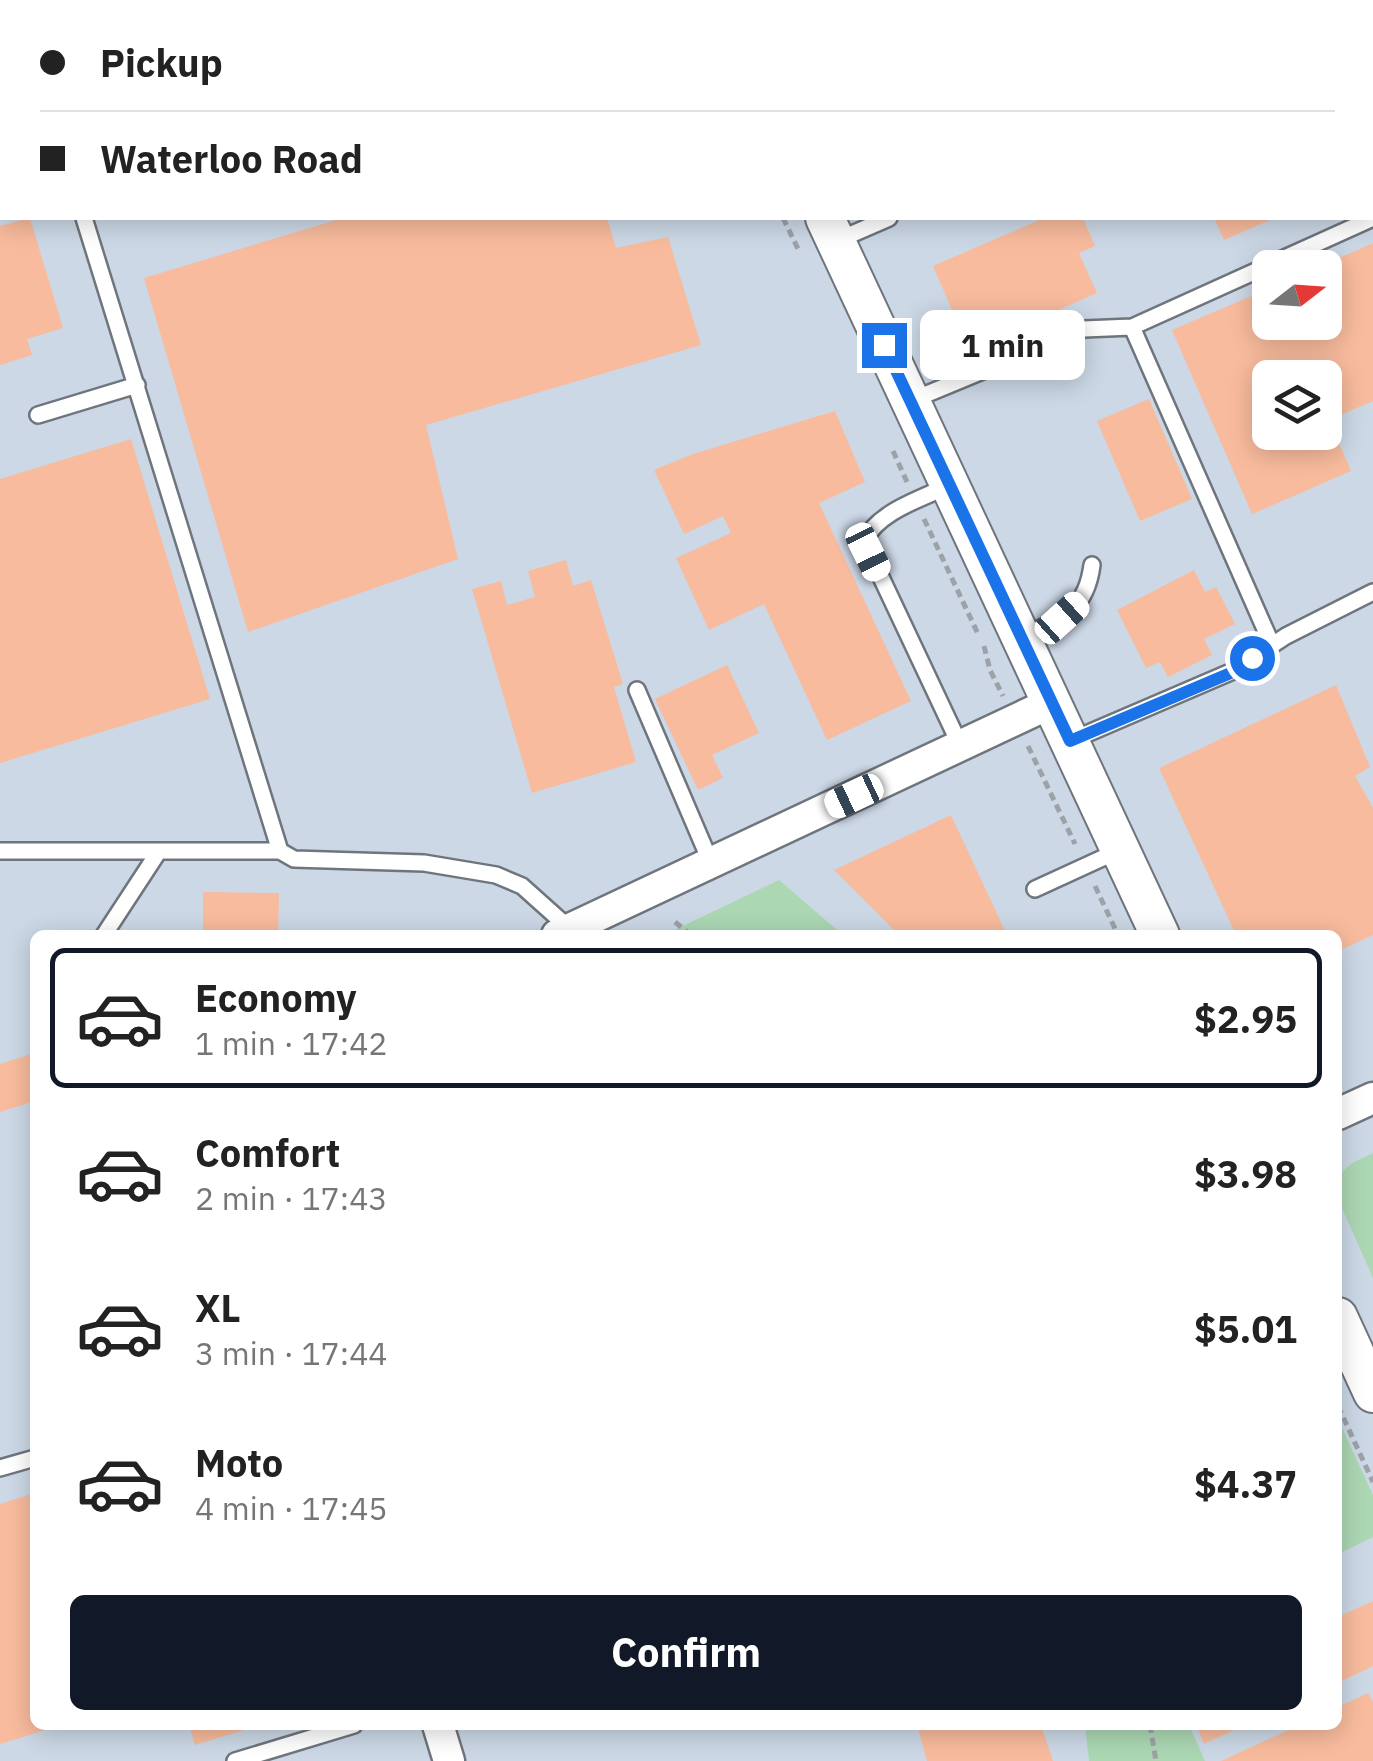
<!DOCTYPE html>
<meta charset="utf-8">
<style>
body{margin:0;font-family:"IBM Plex Sans",sans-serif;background:#f6f6f6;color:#222;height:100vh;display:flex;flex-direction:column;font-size:38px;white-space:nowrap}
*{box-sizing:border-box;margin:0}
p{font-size:32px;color:#767676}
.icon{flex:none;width:55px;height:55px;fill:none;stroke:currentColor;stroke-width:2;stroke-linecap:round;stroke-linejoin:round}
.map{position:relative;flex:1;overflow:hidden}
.panel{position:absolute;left:30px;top:930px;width:1312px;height:800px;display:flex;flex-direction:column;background:#fff;border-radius:15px;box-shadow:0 5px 25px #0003}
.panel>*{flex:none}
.hud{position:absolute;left:0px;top:0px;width:1375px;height:220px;box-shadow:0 5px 25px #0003;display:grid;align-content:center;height:220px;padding:0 40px;background:#fff}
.needle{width:65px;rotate:73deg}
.buttons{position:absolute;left:1252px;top:250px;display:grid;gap:20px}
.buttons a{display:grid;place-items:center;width:90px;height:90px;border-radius:15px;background:#fff;box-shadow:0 5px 25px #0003;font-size:50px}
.end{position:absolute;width:45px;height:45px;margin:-22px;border:12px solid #1a73e8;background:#fff;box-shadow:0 0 0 5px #fff}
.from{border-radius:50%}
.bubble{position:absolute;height:70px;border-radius:15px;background:#fff;box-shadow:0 5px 25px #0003;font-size:32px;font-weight:700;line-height:70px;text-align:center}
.car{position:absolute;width:30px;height:60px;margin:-30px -15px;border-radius:12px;box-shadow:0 0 8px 2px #0007;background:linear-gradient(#fff 24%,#345 0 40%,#fff 0 76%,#345 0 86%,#fff 0)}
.hud b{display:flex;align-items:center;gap:35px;height:95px;font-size:38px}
.hud b+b{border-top:2px solid #e0e0e0}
.hud i{width:25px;height:25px;background:#222}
ul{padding:18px 0 0;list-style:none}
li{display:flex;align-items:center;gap:30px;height:140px;margin:0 20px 15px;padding:0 20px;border:5px solid transparent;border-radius:15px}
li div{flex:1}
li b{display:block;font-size:38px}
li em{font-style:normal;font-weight:700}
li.on{border-color:#111827}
li>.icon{width:90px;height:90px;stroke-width:1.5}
.cta{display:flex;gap:20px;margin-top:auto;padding:20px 40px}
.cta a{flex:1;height:115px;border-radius:15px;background:#111827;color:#fff;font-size:40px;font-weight:700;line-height:115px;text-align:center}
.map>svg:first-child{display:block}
.built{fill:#ccd8e6;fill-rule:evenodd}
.green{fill:#acd7b3}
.building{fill:#f8bb9d;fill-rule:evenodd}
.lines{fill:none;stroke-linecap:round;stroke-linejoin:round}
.service-casing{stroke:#6f757c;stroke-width:20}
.minor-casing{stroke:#6f757c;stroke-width:35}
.tertiary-casing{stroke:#6f757c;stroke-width:42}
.path{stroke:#9ca2a8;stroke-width:5;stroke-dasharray:8 5;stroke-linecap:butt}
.service{stroke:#fff;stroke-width:15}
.minor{stroke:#fff;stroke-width:30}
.tertiary{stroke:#fff;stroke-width:38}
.route{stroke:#1a73e8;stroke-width:12}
</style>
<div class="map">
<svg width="1373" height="1761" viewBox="0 0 1373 1761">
<rect width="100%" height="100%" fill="#dbe3ea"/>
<!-- built -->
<path class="built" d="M0 0H1373V1761H0ZM2 2H1372V218H2ZM1270 268H1325V322H1270ZM1270 378H1325V432H1270ZM35 935H1338V1725H35Z"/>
<!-- green -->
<path class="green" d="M779 880 843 935H664Z
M1373 1153V1278L1341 1206 1338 1176 1352 1163Z
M1338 1419 1373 1495V1537L1338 1554Z
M1085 1725H1189L1205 1761H1089Z"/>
<!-- building -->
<path class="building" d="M30 218 63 328 27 339 32 355 0 365V226Z
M343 218H607L616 248 668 237 701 345 426 425 458 559 248 632 144 278Z
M1044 218H1083L1095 246 1079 253 1097 293 969 349 933 266Z
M1214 218H1275L1224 240Z
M1373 243V401L1329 420 1351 471 1252 514 1172 330 1270 288V322H1325V268H1317ZM1270 378H1325V432H1270Z
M1149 399 1192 499 1140 521 1097 421Z
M835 411 865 482 819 503 911 701 827 740 764 604 709 630 676 558 731 533 723 516 684 534 654 470 693 454Z
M131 439 210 699 0 763V479Z
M566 560 573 586 591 580 623 684 614 687 636 762 532 793 472 589 501 581 507 605 535 597 528 571Z
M1194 570 1205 592 1216 587 1235 624 1204 639 1212 655 1168 677 1160 662 1146 668 1117 610Z
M727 665 759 733 712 755 723 778 698 790 655 699Z
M1336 685 1370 767 1355 776 1373 808V935L1338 951V935H1236L1159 768Z
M951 815 1006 933 899 935 834 870Z
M203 892 279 893 278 935H203Z
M35 1053V1101L0 1112V1064Z
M35 1493V1725L58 1726 0 1744V1504Z
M1373 1601V1666L1338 1683V1617Z
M1368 1693 1373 1702V1761H1221L1299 1725H1338V1707Z
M189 1725H258V1726L195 1745Z
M917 1725H1041L1053 1761H927Z
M1196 1725H1245L1204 1744Z"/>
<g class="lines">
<defs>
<path id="service" d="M1372 12 1373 11
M0 100 2 99
M84 218 280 851 294 859 424 863 496 875 522 886 570 929
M836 241 889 218
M1132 327 1272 645
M910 401 1084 329 1132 327 1373 218
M38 415 137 385
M950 485C921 499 879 511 864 541L960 745
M1021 637C1060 619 1086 612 1092 565
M637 690 711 863
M1070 741 1233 671 1286 636 1373 592
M0 851H280
M1035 889 1120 850
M104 935 159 851
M0 1468 35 1458
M235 1761 354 1725"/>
<path id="minor" d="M557 935 1051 703
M1338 1114 1373 1098
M438 1725 449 1761"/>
<path id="tertiary" d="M723 0 724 2
M825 218 1160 935
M1338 1317 1373 1393"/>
</defs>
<!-- service casing -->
<use href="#service" class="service-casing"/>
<!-- minor casing -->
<use href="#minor" class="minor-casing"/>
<!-- tertiary casing -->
<use href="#tertiary" class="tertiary-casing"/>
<!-- path -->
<path class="path" d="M682 0 683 2
M783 218 799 251
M893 451 907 482
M924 519 979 636
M984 646 990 670 1003 696
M1028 746 1075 844
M1095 886 1118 935
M675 922 691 935
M1338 1406 1373 1482
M1150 1725 1156 1761"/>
<!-- service -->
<use href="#service" class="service"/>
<!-- minor -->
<use href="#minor" class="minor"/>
<!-- tertiary -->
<use href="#tertiary" class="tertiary"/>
</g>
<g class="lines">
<!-- route -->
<path class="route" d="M884 345 1070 741 1233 672 1252 658"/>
</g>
</svg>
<div class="buttons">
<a><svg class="needle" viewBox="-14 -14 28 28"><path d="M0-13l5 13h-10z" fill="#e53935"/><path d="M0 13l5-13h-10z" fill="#767676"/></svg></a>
<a><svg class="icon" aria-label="layers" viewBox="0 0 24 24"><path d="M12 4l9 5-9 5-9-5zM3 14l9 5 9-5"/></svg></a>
</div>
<i class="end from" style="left:1252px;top:658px"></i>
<i class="end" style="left:884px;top:345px"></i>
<div class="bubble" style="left:920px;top:310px;width:165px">1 min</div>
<i class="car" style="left:868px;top:552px;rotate:154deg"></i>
<i class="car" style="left:1062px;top:618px;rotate:48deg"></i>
<i class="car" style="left:854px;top:796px;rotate:245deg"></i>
<div class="hud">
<b><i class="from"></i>Pickup</b>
<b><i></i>Waterloo Road</b>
</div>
<section class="panel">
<ul>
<li class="on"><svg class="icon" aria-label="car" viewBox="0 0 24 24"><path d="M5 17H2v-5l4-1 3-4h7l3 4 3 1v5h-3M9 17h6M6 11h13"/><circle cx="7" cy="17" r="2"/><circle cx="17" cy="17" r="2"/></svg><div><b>Economy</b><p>1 min · 17:42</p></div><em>$2.95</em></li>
<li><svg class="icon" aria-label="car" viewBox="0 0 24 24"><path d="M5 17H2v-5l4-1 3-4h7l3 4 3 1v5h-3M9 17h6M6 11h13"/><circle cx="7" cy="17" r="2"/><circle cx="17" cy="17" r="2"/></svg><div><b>Comfort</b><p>2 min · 17:43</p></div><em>$3.98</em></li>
<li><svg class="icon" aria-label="car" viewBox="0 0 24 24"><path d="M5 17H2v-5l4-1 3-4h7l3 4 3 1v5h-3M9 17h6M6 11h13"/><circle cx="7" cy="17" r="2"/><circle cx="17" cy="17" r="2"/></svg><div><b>XL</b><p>3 min · 17:44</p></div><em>$5.01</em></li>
<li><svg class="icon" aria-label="car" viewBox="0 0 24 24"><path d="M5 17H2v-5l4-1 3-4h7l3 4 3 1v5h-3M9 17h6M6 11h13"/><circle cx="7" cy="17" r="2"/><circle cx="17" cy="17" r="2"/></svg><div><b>Moto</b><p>4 min · 17:45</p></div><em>$4.37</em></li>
</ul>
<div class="cta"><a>Confirm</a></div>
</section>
</div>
